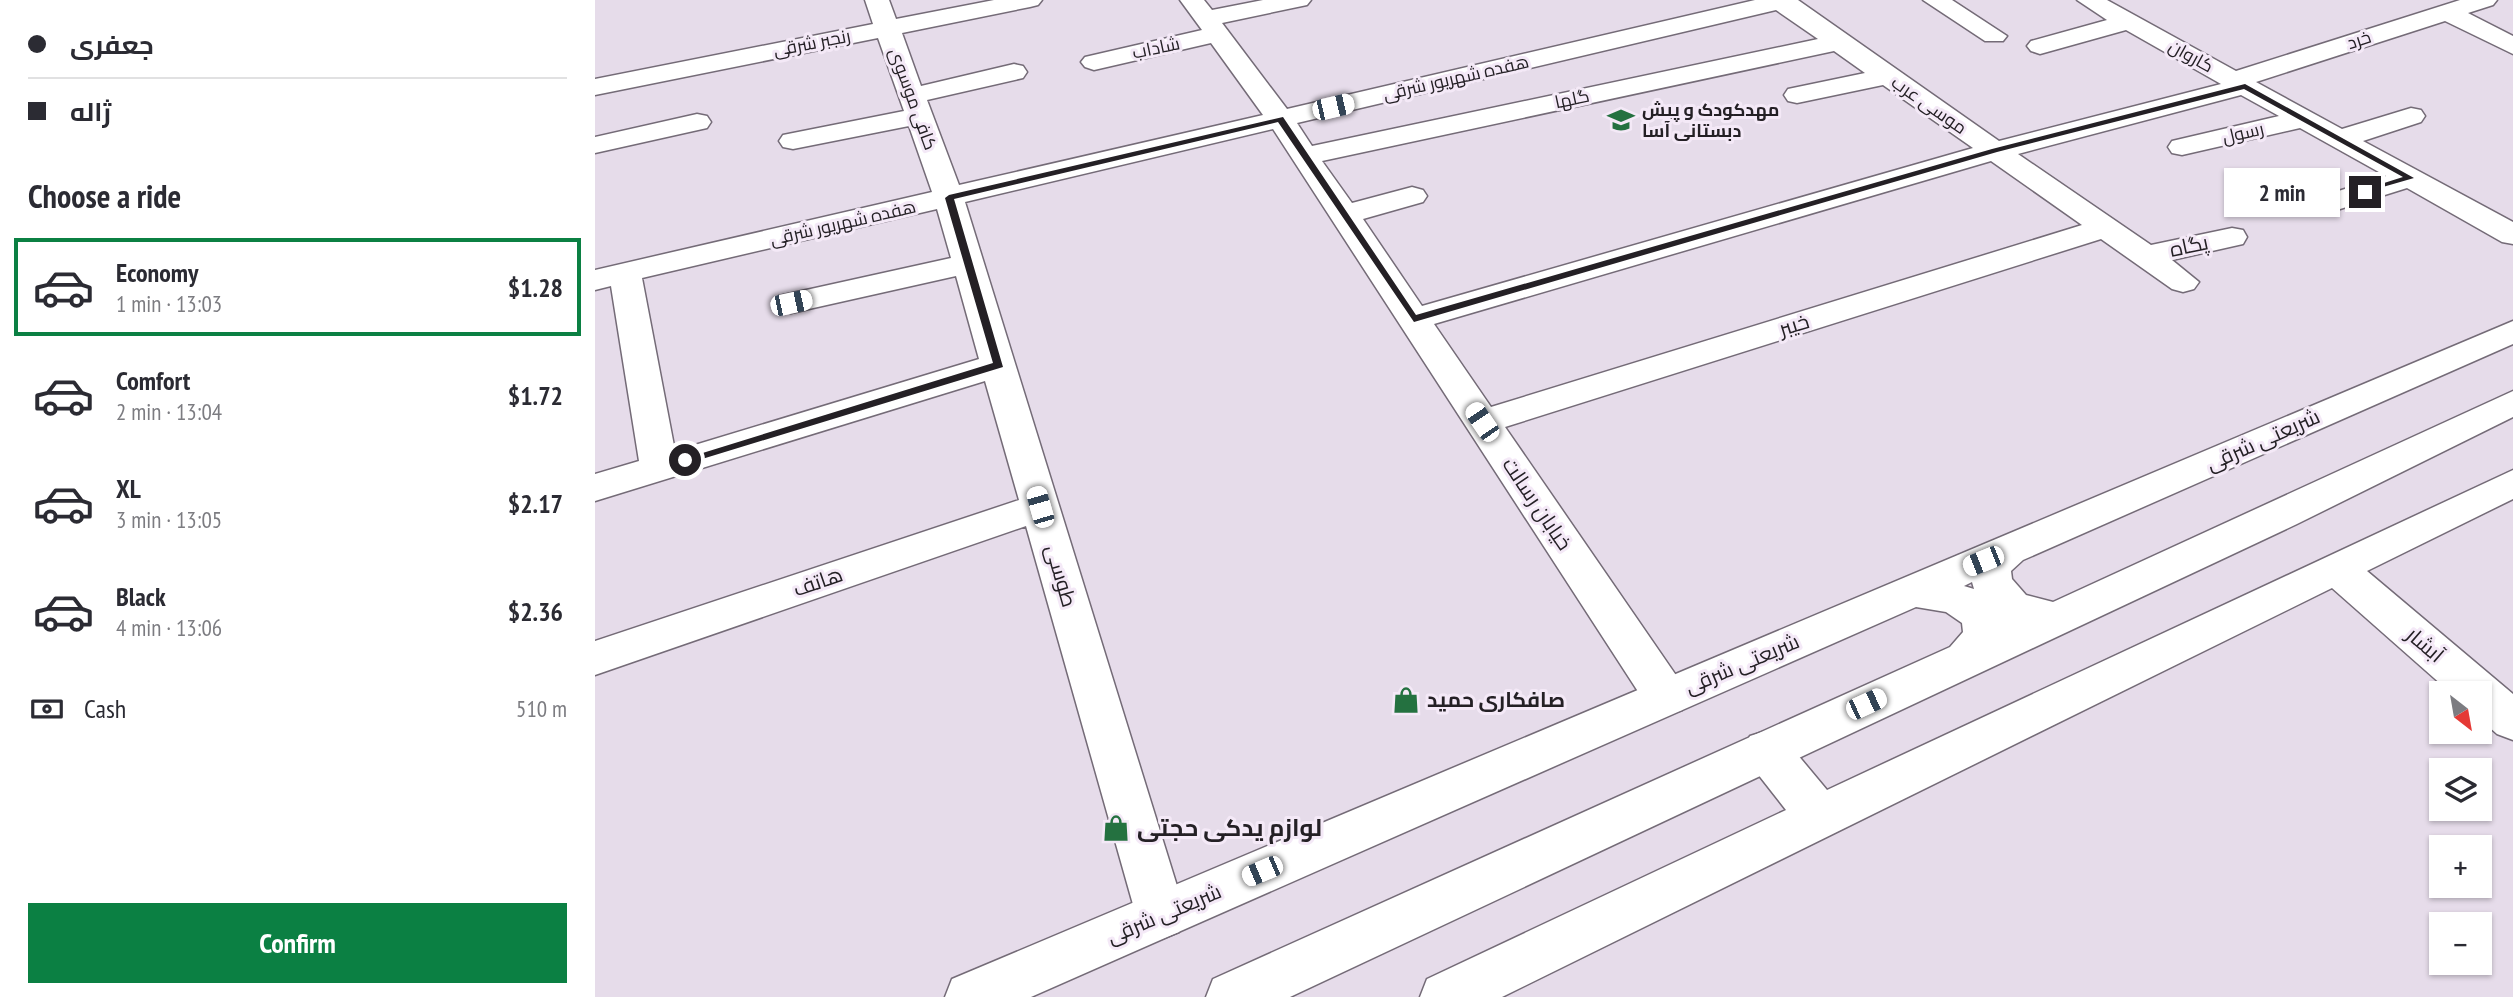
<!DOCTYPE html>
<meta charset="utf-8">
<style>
body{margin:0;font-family:"PT Sans Narrow",Cairo,sans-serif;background:#f2f2f3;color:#2b2b33;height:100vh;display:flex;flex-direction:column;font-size:26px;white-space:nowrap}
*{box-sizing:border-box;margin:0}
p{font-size:23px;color:#7c7c81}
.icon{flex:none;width:38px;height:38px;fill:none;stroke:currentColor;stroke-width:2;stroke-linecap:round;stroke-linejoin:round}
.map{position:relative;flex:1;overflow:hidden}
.panel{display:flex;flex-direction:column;background:#fff;width:595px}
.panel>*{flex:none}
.banner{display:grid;align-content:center;height:154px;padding:0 28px;background:#fff}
.needle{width:46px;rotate:149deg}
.fabs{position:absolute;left:1834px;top:681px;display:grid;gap:14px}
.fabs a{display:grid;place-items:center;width:63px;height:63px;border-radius:0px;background:#fff;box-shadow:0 2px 5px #0004;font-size:35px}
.end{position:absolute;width:32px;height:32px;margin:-16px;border:9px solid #242025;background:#fff;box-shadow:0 0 0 4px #fff}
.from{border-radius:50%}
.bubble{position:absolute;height:49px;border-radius:0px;background:#fff;box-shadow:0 2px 5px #0004;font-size:23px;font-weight:800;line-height:49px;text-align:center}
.car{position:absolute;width:21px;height:42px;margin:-21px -10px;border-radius:9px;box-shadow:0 0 5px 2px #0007;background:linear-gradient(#fff 24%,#345 0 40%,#fff 0 76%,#345 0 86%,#fff 0)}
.banner b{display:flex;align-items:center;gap:24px;height:66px;font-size:26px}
.banner b+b{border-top:2px solid #e1e1e2}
.banner i{width:18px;height:18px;background:#2b2b33}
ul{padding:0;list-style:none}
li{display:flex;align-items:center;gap:21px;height:98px;margin:0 14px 10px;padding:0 14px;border:4px solid transparent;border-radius:0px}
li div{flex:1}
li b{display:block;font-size:26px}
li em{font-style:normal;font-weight:800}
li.on{border-color:#0b8043}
li>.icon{width:63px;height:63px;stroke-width:1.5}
h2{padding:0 28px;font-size:32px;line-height:84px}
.pay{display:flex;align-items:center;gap:18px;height:77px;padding:0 28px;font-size:26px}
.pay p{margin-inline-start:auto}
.primary-button{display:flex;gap:14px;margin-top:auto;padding:14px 28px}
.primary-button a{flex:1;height:80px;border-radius:0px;background:#0b8043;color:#fff;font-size:28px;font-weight:800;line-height:80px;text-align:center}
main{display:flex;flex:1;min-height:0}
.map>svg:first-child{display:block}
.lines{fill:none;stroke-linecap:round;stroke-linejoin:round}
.minor-casing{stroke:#746b77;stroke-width:3}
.major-casing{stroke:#746b77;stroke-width:3}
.minor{fill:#fff;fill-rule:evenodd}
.major{fill:#fff;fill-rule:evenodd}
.route{fill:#242025}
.labels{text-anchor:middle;stroke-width:6;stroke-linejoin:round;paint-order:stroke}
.far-street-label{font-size:18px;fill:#242025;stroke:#f4e9f7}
.far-poi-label{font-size:18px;font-weight:bold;fill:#242025;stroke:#f4e9f7;text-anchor:start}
.street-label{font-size:21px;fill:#242025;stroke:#f4e9f7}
.poi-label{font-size:21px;font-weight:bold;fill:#242025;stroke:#f4e9f7;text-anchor:start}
.near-poi-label{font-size:24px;font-weight:bold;fill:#242025;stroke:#f4e9f7;text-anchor:start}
</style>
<main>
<section class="panel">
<div class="banner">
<b><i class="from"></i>جعفری</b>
<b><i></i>ژاله</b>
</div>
<h2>Choose a ride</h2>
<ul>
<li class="on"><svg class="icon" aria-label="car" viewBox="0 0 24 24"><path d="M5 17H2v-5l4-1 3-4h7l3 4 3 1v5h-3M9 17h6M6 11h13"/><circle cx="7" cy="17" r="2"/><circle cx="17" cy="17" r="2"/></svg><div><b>Economy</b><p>1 min · 13:03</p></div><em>$1.28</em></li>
<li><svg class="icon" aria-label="car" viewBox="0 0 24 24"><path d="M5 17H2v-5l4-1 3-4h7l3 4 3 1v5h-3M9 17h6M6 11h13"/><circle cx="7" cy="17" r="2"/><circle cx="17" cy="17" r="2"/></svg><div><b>Comfort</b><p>2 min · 13:04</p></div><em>$1.72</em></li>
<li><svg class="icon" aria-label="car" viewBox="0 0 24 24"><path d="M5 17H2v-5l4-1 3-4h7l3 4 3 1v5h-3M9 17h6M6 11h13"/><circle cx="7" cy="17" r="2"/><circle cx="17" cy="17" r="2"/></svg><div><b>XL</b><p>3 min · 13:05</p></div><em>$2.17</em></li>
<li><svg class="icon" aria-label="car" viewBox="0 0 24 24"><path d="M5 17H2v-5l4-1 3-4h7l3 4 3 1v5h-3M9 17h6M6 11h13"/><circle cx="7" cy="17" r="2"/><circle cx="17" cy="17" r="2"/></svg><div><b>Black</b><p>4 min · 13:06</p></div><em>$2.36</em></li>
</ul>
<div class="pay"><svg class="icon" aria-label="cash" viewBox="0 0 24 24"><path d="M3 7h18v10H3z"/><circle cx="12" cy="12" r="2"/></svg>Cash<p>510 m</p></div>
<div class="primary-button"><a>Confirm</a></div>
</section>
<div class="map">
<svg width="1918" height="997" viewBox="0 0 1918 997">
<rect width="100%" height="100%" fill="#e6dcea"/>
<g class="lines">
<defs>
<path id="minor" d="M270 0H294L301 19 399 0H447L443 5 435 7 307 33 326 86 419 64 428 66 432 72 428 78 332 100 364 185 668 115 616 43 499 70 490 67 486 62 490 57 607 30 585 0H609L617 10 668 0H716L712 5 627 23 692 109 1160 0H1203L1404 141 1626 84 1531 30 1445 54 1436 51 1432 46 1436 41 1512 20 1482 0H1512L1641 71 1865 0H1902L1898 5 1873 13 1918 36V54L1850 21 1661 82 1747 129 1816 108 1826 110 1830 116 1826 122 1768 141 1918 222V244L1907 242 1812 188 1726 215 1715 212 1711 206 1715 200 1791 176 1705 128 1587 155 1577 153 1573 147 1577 141 1684 116 1646 95 1423 154 1556 245 1637 228 1648 230 1652 237 1648 244 1577 260 1604 282 1599 289 1588 292 1577 289 1506 239 910 427 1087 684 1093 697 1087 710 1071 715 1055 710 678 129 370 202 591 915 584 932 566 939 548 932 541 915 431 526 0 675V641L424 500 390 381 0 501V474L44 461 16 286 0 290V270L337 192 314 126 198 149 188 147 184 141 188 135 198 133 309 111 283 38 0 95V79L278 24ZM1181 10 1223 39 717 146 702 123ZM1239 51 1270 73 1193 89 1189 95 1193 101 1202 103 1288 85 1378 148 827 306 768 219 828 202 832 196 828 190 817 187 757 203 727 161ZM1396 161 1487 225 896 407 839 324ZM342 209 356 258 184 296 180 303 184 310 196 313 361 276 384 359 80 451 47 278Z
M1328 0H1357L1412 36 1408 41H1390Z
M102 114 112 116 116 122 112 128 0 153V137Z
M1918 470V499L1772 571 1918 694V740L1902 734 1885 719V693H1856L1737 588 907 997H825L832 979 1191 810 1155 764 1148 750 1155 736 1171 731 1187 736 1232 790Z"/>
<path id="major" d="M1918 321V344L1428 560 1416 571 1417 579 1431 595 1458 602 1918 391V417L1702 524 695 997H611L618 979 1355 647 1368 632 1367 623 1351 612 1321 607 436 997H350L357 979ZM1377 582 1379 589 1369 586Z"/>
</defs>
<!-- minor casing -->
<use href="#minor" class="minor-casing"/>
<!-- major casing -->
<use href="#major" class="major-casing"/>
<!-- minor -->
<use href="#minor" class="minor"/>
<!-- major -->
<use href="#major" class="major"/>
</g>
<!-- route -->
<path class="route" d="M1650 84 1819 178 1767 193V190L1808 177 1649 89 1402 152 819 322 683 122 359 199 408 367 94 463 85 460 398 363 350 198 354 195 688 117 821 315 1397 149Z"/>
<!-- icons -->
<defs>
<symbol id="school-bare" viewBox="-9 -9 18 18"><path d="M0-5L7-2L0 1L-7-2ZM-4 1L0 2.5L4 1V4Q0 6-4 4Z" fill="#247140" stroke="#f4e9f7" stroke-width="2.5" paint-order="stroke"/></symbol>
<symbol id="shop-bare" viewBox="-9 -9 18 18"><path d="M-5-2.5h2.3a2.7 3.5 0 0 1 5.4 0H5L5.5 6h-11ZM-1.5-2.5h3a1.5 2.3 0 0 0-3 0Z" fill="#247140" stroke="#f4e9f7" stroke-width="2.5" paint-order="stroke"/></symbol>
</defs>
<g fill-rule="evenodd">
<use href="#school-bare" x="1007" y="101" width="38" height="38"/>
<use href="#shop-bare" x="792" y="681" width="38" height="38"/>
<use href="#shop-bare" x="502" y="809" width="38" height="38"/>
</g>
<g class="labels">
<!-- far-street labels -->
<g class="far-street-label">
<text transform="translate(1764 40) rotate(-18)" y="6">خرد</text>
<text transform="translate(217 43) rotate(-11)" y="6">رنجبر شرقی</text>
<text transform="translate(561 48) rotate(-12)" y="6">شاداب</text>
<text transform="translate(1596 56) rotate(29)" y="6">کاروان</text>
<text transform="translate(861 78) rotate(-13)" y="6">هفده شهریور شرقی</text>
<text transform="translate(318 99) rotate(70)" y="6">کافی موسوی</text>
<text transform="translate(977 99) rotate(-12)" y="6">گلها</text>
<text transform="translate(1334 105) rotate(35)" y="6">موسی عرب</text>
<text transform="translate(1648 133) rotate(-13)" y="6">رسول</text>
<text transform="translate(248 223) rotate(-13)" y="6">هفده شهریور شرقی</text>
</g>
<!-- far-poi labels -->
<g class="far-poi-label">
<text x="1047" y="116">مهدکودک و پیش<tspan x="1047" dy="21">دبستانی آسا</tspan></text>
</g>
<!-- street labels -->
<g class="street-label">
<text transform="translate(1594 246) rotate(-12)" y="7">پگاه</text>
<text transform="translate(1199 325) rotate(-17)" y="7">خیبر</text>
<text transform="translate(1668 440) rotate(-24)" y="7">شریعتی شرقی</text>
<text transform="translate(942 504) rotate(56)" y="7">خیابان رسالت</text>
<text transform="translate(466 576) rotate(74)" y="7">طوسی</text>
<text transform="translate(223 582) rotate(-19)" y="7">هاتف</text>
<text transform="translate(1830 645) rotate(41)" y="7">آبشار</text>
<text transform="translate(1147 664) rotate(-23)" y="7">شریعتی شرقی</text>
<text transform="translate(569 914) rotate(-23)" y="7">شریعتی شرقی</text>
</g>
<!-- poi labels -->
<g class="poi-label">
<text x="832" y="707">صافکاری حمید</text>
</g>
<!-- near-poi labels -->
<g class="near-poi-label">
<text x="542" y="836">لوازم یدکی حجتی</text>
</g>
</g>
</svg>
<div class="fabs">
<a><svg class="needle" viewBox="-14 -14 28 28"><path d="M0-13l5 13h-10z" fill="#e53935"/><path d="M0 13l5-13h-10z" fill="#7c7c81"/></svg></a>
<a><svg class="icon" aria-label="layers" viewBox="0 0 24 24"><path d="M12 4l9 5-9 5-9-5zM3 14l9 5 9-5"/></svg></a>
<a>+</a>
<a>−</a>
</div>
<i class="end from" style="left:90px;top:460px"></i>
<i class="end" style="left:1770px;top:192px"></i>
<div class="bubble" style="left:1629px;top:168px;width:116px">2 min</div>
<i class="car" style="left:738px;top:107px;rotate:77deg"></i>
<i class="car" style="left:196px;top:303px;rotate:78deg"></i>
<i class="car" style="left:887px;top:422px;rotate:326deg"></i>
<i class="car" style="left:445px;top:507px;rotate:344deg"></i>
<i class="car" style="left:1388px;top:561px;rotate:248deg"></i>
<i class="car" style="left:1271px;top:704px;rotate:65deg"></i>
<i class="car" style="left:667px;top:871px;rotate:247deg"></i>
</div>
</main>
